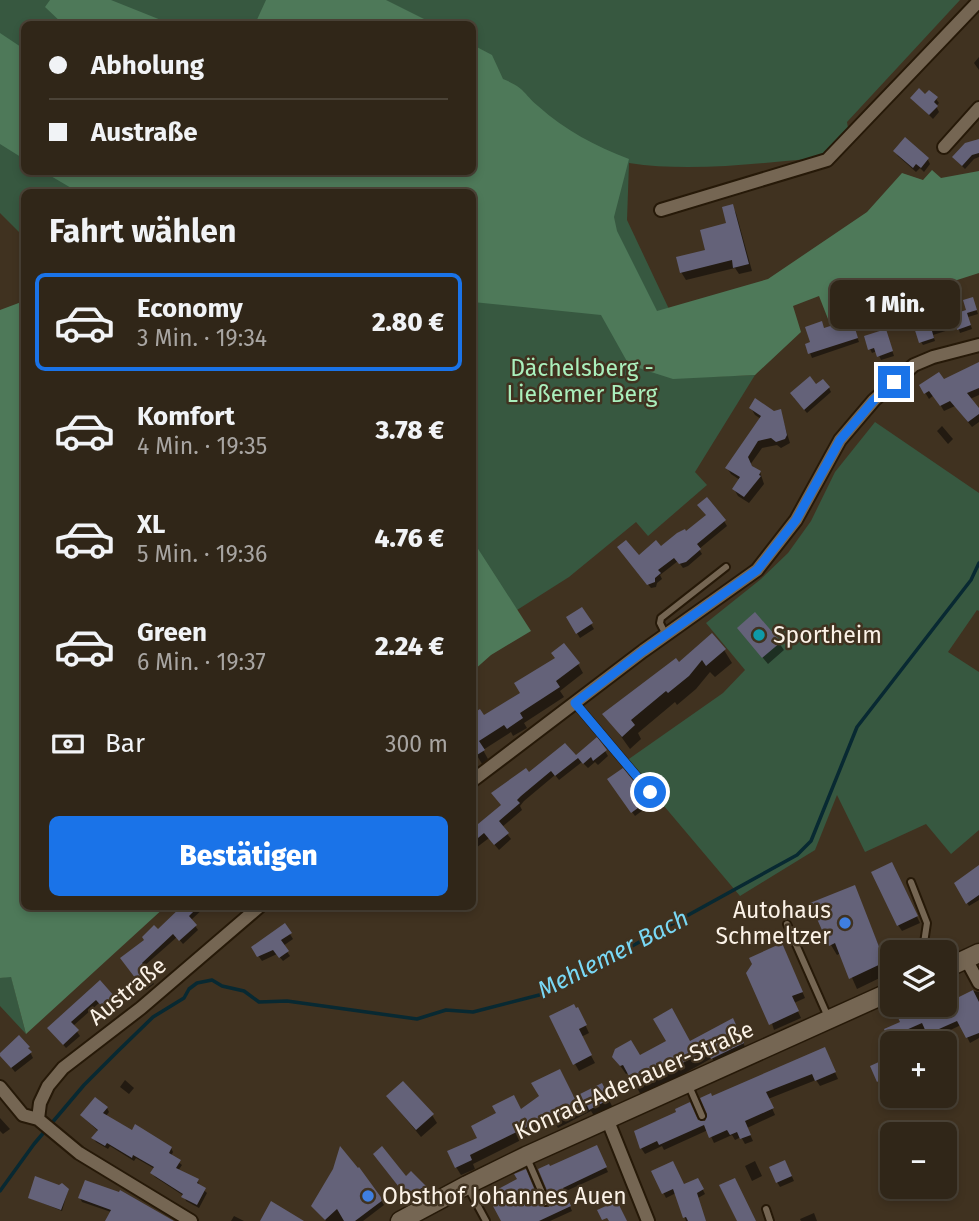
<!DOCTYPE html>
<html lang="de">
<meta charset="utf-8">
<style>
body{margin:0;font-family:"Fira Sans",sans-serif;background:#382e21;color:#f1f3f6;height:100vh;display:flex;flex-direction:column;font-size:26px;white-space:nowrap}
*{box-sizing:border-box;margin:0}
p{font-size:23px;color:#a8a5a2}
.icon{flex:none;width:38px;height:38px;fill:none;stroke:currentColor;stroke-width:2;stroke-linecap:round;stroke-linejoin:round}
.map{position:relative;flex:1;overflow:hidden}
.details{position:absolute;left:21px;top:189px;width:455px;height:721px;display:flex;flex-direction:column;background:#302618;border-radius:10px;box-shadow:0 4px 10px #0003,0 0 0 2px #4b4337}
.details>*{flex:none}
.top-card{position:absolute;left:21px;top:21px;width:455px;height:154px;border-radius:10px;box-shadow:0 4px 10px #0003,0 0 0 2px #4b4337;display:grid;align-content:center;height:154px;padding:0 28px;background:#302618}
.tools{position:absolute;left:880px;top:940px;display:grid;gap:14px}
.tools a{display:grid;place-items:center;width:77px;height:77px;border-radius:10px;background:#302618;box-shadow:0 4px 10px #0003,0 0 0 2px #4b4337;font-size:35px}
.end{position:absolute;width:32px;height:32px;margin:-16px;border:9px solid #1a73e8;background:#fff;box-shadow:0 0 0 4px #fff}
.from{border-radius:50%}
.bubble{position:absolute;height:49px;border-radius:10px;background:#302618;box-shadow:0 4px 10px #0003,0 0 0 2px #4b4337;font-size:23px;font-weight:800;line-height:49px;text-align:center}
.top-card b{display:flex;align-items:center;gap:24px;height:66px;font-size:26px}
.top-card b+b{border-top:2px solid #4b4337}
.top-card i{width:18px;height:18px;background:#f1f3f6}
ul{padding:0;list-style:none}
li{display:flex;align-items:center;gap:21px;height:98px;margin:0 14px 10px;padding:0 14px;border:4px solid transparent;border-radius:10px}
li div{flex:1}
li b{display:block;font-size:26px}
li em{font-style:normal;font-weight:800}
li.selected{border-color:#1a73e8}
li>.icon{width:63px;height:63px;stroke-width:1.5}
h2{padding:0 28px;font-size:32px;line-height:84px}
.pay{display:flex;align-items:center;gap:18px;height:77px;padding:0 28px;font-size:26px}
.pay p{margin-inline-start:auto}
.action{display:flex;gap:14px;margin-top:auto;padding:14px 28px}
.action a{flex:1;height:80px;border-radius:10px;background:#1a73e8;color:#fff;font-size:28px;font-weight:800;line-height:80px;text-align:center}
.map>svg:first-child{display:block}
.green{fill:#375840;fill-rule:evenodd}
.forest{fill:#4e7959}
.shadow{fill:#0007}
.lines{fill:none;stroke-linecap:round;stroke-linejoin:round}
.stream{stroke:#082932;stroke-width:3.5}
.building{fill:#646279}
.service-casing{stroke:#261908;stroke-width:10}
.minor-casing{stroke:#261908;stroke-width:16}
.secondary-casing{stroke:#261908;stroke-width:21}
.service{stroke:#756653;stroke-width:6}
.minor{stroke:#756653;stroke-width:12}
.secondary{stroke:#756653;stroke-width:18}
.route{stroke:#1a73e8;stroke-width:9}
.culture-dot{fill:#0f9aa8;stroke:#403220;stroke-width:2.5}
.shop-dot{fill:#3f7fe0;stroke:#403220;stroke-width:2.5}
.labels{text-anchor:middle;stroke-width:5;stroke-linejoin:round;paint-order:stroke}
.park-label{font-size:23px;fill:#aaefbc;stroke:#403220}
.poi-label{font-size:23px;fill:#fbf2e7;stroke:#403220;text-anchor:start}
.street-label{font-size:23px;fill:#fbf2e7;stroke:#403220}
.water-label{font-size:24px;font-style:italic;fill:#79d8f5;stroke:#403220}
</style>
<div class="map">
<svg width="979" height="1221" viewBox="0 0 979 1221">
<rect width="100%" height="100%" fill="#403220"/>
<!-- green -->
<path class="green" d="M0 0H960L847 122 849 134 823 157 812 162 809 159C749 164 688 172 629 163L627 220 701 377 755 375 695 472 707 485 648 536 636 522 569 577 517 610 508 597 473 629 472 192H24V237L0 213ZM24 24H472V172H24Z
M875 422 979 493V611L977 610 948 652 979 672V830L951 854 926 824 865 852 837 795 815 850 740 896 626 761 723 693 745 670 706 623 761 579 788 553 811 521 835 472Z
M11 976 26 1034 0 1006V978Z"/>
<!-- forest -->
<path class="forest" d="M50 0H111L171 24H63L45 7Z
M266 0H386L434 24H255Z
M0 33 24 49V159L0 144Z
M473 45 492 55 503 79C525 88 522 92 538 106 566 131 595 146 629 159L614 217 617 231 657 311 768 279 867 212 902 173 923 180 932 170 941 178 979 171V273L929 289 927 283 883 295 886 310 858 317 855 310 828 319 819 296 793 306 801 332 755 375 673 379 629 365 601 315 473 302 472 192H78L44 172H472Z
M24 301V906L165 907 26 1034 11 977 0 978V310Z
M473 541 531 631 491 655 473 671Z"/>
<!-- shadow -->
<path class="shadow" d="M979 57V70L974 63Z
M925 96 936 99 939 103 936 106 939 112 933 119 912 98Z
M906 140 928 160 930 164 924 172 920 168 916 172 898 156 895 151Z
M979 141V157L974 159 965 169 957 161Z
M732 206 736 213 752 271 739 274 735 268 686 280 681 272 707 251 728 224Z
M974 303 978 314 968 317 972 329 960 333 958 327 933 335 935 341 923 345 921 342 930 320H938L968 311Z
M853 326 859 342 812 358 810 353 824 330Z
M887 335 894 356 881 360 877 351 872 353 870 349Z
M979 365V395L970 399 979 410V422L972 427 955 406 944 411 934 395 929 399 921 386 943 382Z
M816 386 829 388 831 392 807 413 794 398Z
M751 408 774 413 780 411 790 443 781 448 777 445 762 448 750 465 760 472 764 484 749 503 738 496 734 489 740 480 731 474 727 468 761 419 755 415Z
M942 426 953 439 948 444 937 431Z
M707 516 724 521 727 526 699 549 702 554 688 566 683 568 678 561 660 575 662 579 657 583 656 587 651 588 622 552 638 557 661 548 686 534Z
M582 609 594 629 580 638 568 618Z
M739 629 779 643 784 650 768 664Z
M724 650 732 663 715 677 710 672 696 689 677 705 675 702 638 733 641 739 630 749 605 714 679 664Z
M578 664 583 673 560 691 564 697 524 723 527 728 513 736 511 732 483 750 488 759 482 764 472 747 484 718Z
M605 751 608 756 598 765 595 762 588 768 582 762 559 780 555 775 524 801 520 806 522 810 502 827 511 839 499 850 489 838 472 851V821L477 827 503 806 529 774 576 757Z
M612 784 648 801 650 805 635 816Z
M979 867V900L969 906 956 884Z
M895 871 920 923 902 931 898 925Z
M854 887 890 973 857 989 841 953 837 955 831 945Z
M184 906H206L191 920 198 930 183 944 177 937 143 967 154 984 146 990 124 962Z
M285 926 293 939 283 946 290 956 283 961 277 954 262 961 253 948Z
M785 952 805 998 794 1003 801 1018 774 1030 754 965Z
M99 982 116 1002 106 1011 99 1003 73 1026 80 1036 66 1048 52 1032Z
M974 991 979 992V1038L970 1043 961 1025 940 1035 944 1043H933L926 1028 892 1042 889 1037 945 1004V1000L948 1005Z
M575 1010 581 1016 589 1033 581 1037 595 1063 579 1071 575 1064Z
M738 1029 747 1052 717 1067 712 1058 642 1097 629 1073 626 1074 614 1057 639 1058Z
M28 1048 33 1058 15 1072 1 1055Z
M827 1055 838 1079 820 1086 816 1080 768 1099 775 1115 747 1128 753 1141 745 1144 741 1137 735 1140 732 1135 714 1143 708 1130 664 1150 662 1146 645 1154 641 1148 698 1122 706 1123 712 1098Z
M890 1059 892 1062V1096H903L907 1103 900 1108 883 1083 880 1084 878 1081Z
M125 1080 134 1088 129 1094 120 1087Z
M606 1094 613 1108 595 1117 591 1111 558 1128 555 1123 473 1164 475 1169 461 1175 456 1167 479 1139 541 1097 574 1099Z
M388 1097 432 1115 437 1123 421 1137Z
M107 1108 109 1112 106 1116 132 1133 171 1148 173 1152 171 1156 182 1165 178 1171 198 1181 199 1186 207 1193 199 1208 186 1201 184 1196 155 1177 152 1173 155 1169 136 1158 134 1161 110 1146 108 1149 96 1142 93 1138 99 1132 82 1116Z
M0 1118 10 1129 3 1134 0 1131Z
M596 1147 608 1172 564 1192 572 1211 550 1221H516L541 1207 550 1209 553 1200 550 1169Z
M378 1159 406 1178 424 1187 427 1191 410 1200Z
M755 1161 762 1176 752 1181 745 1166Z
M787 1166 794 1181 780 1187 777 1182Z
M653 1172 683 1187 698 1180 705 1194 698 1198 705 1221H686L676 1193 666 1198Z
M68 1190 62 1211 30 1198Z
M80 1198 170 1221H107L111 1212 82 1202Z
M382 1201 384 1205 363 1221H326L316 1210Z
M814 1213 817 1221H801L800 1219Z
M234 1216 244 1221H231Z"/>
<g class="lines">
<!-- stream -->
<path class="stream" d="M0 1191 34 1144 84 1085 117 1052 153 1017 184 998 189 989 197 983 212 980 222 986 244 991 259 1002 287 1001 417 1019 446 1010 473 1012 547 993 797 855 811 841 857 727 971 580 979 563"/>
</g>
<!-- building -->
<path class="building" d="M919 88 925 94 929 90 938 97 934 102 938 106 929 115 910 98Z
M905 137 929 158 921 168 916 164 913 168 893 151Z
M979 139V153L972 155 962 166 952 157 965 143Z
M733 204 749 264 733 268 732 260 680 273 676 257 705 250 700 230 726 223 722 207Z
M973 297 977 310 967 313 971 325 957 330 955 324 932 331 934 338 919 343 913 324 916 323 913 316 928 311 930 318 938 316 939 319 966 310 963 300Z
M852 319 858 338 808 354 805 344 810 342 805 327 822 321 824 328Z
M886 329 893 351 877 357 874 348 868 350 864 336Z
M979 362V388L967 393 979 408V414L968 422 950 401 940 406 929 391 924 394 919 385 939 372 944 379Z
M810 376 816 384 823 379 830 387 804 410 790 393Z
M755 398 774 411 781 409 787 435 785 439 776 442 771 438 758 441 748 457 752 466 761 471 759 475 761 476 744 497 732 489 740 477 725 468 761 416 749 408Z
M707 497 726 520 697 544 701 549 686 562 679 564 674 558 658 570 661 573 655 578V582L647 585 617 547 626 540 639 555 656 540 661 546 677 533 685 529 686 531 706 515 697 505Z
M582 607 593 623 576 634 566 617Z
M755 612 781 642 762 658 737 628Z
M712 633 726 649 706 666 702 660 689 676 668 693 666 691 631 720 635 725 622 737 602 714 676 658 679 662Z
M564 643 580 663 556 681 560 687 520 713 523 718 507 729 504 725 479 741 485 750 472 758V714L480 709 484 715 520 693 514 683 555 658 551 653Z
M597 737 607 750 593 761 591 757 583 764 578 758 555 776 551 771 521 796 517 800 520 803 499 821 509 833 494 845 484 833 472 843V829L501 805 491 793 526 768 529 772 565 743 576 755Z
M623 768 649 800 631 813 607 779Z
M892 862 918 916 897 926 871 872Z
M979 865V895L966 904 954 883Z
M855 885 885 962 849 979 835 943 829 946 810 903Z
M182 906H199L189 916 197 925 179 941 173 934 142 963 153 979 142 987 120 958 144 940 142 937 154 925 158 929Z
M285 923 292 933 281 940 289 951 279 958 273 950 257 957 251 947Z
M782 943 803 992 792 996 799 1011 769 1025 746 973 752 964 749 958Z
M100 980 115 997 103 1008 96 1000 71 1022 79 1030 63 1045 47 1028Z
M973 990 979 1002V1033L966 1038 957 1021 939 1029 945 1043H931L922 1023 888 1038 884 1029 900 1022 894 1009 904 1004H945Z
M574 1004 576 1008 578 1007 587 1025 579 1029 592 1055 573 1065 549 1016Z
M672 1008 690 1041 733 1018 744 1043 711 1059 706 1050 636 1089 623 1065 620 1066 612 1057 615 1049 631 1040 640 1055 666 1041 653 1019Z
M19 1035 30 1047 28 1048 32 1052 11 1068 0 1056V1053Z
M825 1047 836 1072 815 1081 812 1074 766 1092 774 1108 745 1121 751 1135 740 1139 737 1132 730 1135 727 1130 709 1138 704 1125 659 1145 657 1141 640 1149 634 1131 676 1112 675 1109 690 1102 698 1120 705 1121 707 1114 700 1098 711 1093 712 1096Z
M892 1056V1099L880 1080 877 1082 870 1066Z
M560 1069 574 1097 602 1083 610 1099 589 1110 586 1103 552 1121 549 1116 470 1155 472 1160 455 1168 447 1151 477 1138 471 1126 496 1113 492 1106 514 1095 521 1109 539 1096 531 1083Z
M403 1081 434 1114 416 1130 386 1096Z
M95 1097 108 1107 103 1113 132 1130 135 1124 172 1147 169 1153 181 1160 176 1168 199 1179 197 1183 206 1188 197 1205 181 1197 183 1194 150 1173 154 1167 133 1155 132 1158 107 1143 105 1146 91 1138 98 1130 80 1115Z
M597 1145 607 1167 563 1188 571 1206 539 1221H501L487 1195 517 1179 514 1174 526 1169 541 1205 549 1207 551 1200 538 1169 549 1164 550 1166Z
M340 1146 358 1168 359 1167 383 1200 355 1221H344L337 1209 325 1220 311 1206 333 1169Z
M382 1146 406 1176 411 1171 426 1186 406 1196 373 1154Z
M785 1160 792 1176 776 1183 769 1167Z
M673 1161 684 1184 698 1178 704 1189 697 1193 706 1221H688L686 1217 683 1218 673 1189 662 1194 651 1171Z
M35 1176 59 1185 62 1183 69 1189 61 1210 28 1198Z
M735 1178 756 1221H737L719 1185Z
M85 1180 119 1192 120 1190 174 1221H105L111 1210 78 1198Z
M271 1201 304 1221H260Z
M617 1201 627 1221H609L607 1218 602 1220 597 1210Z"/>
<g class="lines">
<defs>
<path id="service" d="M666 635 660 623 661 618 726 567
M575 703 650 792
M911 882 927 923 924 943 927 952
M787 924 828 1017
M689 1086 702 1116
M527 1158 546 1202
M467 1186 486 1221
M766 1209 770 1221"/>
<path id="minor" d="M944 147 979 108
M661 210 827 160 979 1
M472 781 643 651 757 570 796 520 840 440 874 400 914 365 933 357 979 345
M966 959 979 983
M0 1087 23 1115 38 1119 79 1153 191 1221
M38 1119 40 1103 48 1086 63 1068 141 1008 260 906
M608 1121 648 1221"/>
<path id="secondary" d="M945 969 979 953
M400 1221 467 1185 526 1156 892 991"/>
</defs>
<!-- service casing -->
<use href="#service" class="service-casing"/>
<!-- minor casing -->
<use href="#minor" class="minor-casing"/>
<!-- secondary casing -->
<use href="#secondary" class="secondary-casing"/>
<!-- service -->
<use href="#service" class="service"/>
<!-- minor -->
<use href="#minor" class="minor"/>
<!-- secondary -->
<use href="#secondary" class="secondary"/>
</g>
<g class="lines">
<!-- route -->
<path class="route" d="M650 792 575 703 643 651 757 570 796 520 840 440 874 400 894 382"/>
</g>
<!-- markers -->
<circle class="culture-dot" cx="759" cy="635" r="7"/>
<g class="shop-dot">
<circle cx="845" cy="923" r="7"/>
<circle cx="368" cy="1196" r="7"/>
</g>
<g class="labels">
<!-- park labels -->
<g class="park-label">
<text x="582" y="376">Dächelsberg -<tspan x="582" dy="26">Ließemer Berg</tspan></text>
</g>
<!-- poi labels -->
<g class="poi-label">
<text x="773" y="643">Sportheim</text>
<text x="831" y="918" text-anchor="end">Autohaus<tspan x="831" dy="26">Schmeltzer</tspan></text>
<text x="382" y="1204">Obsthof Johannes Auen</text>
</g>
<!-- street labels -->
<g class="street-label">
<text transform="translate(127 991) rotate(-39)" y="8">Austraße</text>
<text transform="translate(634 1080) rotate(-24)" y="8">Konrad-Adenauer-Straße</text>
</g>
<!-- water labels -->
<g class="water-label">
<text transform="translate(613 954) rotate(-27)" y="8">Mehlemer Bach</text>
</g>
</g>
</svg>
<div class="tools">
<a><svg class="icon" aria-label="layers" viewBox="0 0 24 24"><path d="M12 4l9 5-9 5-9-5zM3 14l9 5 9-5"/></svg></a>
<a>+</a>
<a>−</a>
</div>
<i class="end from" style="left:650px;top:792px"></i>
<i class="end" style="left:894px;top:382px"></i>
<div class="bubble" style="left:830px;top:280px;width:130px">1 Min.</div>
<div class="top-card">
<b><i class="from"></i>Abholung</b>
<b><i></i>Austraße</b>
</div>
<section class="details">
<h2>Fahrt wählen</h2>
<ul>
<li class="selected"><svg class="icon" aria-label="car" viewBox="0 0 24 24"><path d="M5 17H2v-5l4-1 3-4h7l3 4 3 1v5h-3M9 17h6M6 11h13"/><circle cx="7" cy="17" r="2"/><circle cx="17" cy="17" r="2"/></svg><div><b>Economy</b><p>3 Min. · 19:34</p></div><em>2.80 €</em></li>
<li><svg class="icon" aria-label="car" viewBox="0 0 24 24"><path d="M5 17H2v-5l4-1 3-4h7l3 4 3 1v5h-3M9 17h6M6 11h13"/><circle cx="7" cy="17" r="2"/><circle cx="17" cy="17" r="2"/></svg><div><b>Komfort</b><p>4 Min. · 19:35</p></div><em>3.78 €</em></li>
<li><svg class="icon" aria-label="car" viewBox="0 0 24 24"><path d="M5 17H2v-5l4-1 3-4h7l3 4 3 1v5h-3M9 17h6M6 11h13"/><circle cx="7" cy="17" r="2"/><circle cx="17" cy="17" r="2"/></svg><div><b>XL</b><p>5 Min. · 19:36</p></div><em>4.76 €</em></li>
<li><svg class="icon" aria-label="car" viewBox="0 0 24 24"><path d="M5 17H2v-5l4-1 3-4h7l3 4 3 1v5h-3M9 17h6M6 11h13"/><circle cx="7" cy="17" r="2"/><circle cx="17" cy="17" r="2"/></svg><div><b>Green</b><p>6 Min. · 19:37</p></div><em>2.24 €</em></li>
</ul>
<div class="pay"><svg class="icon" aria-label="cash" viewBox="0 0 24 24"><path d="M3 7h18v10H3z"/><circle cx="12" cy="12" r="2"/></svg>Bar<p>300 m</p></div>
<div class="action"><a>Bestätigen</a></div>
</section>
</div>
